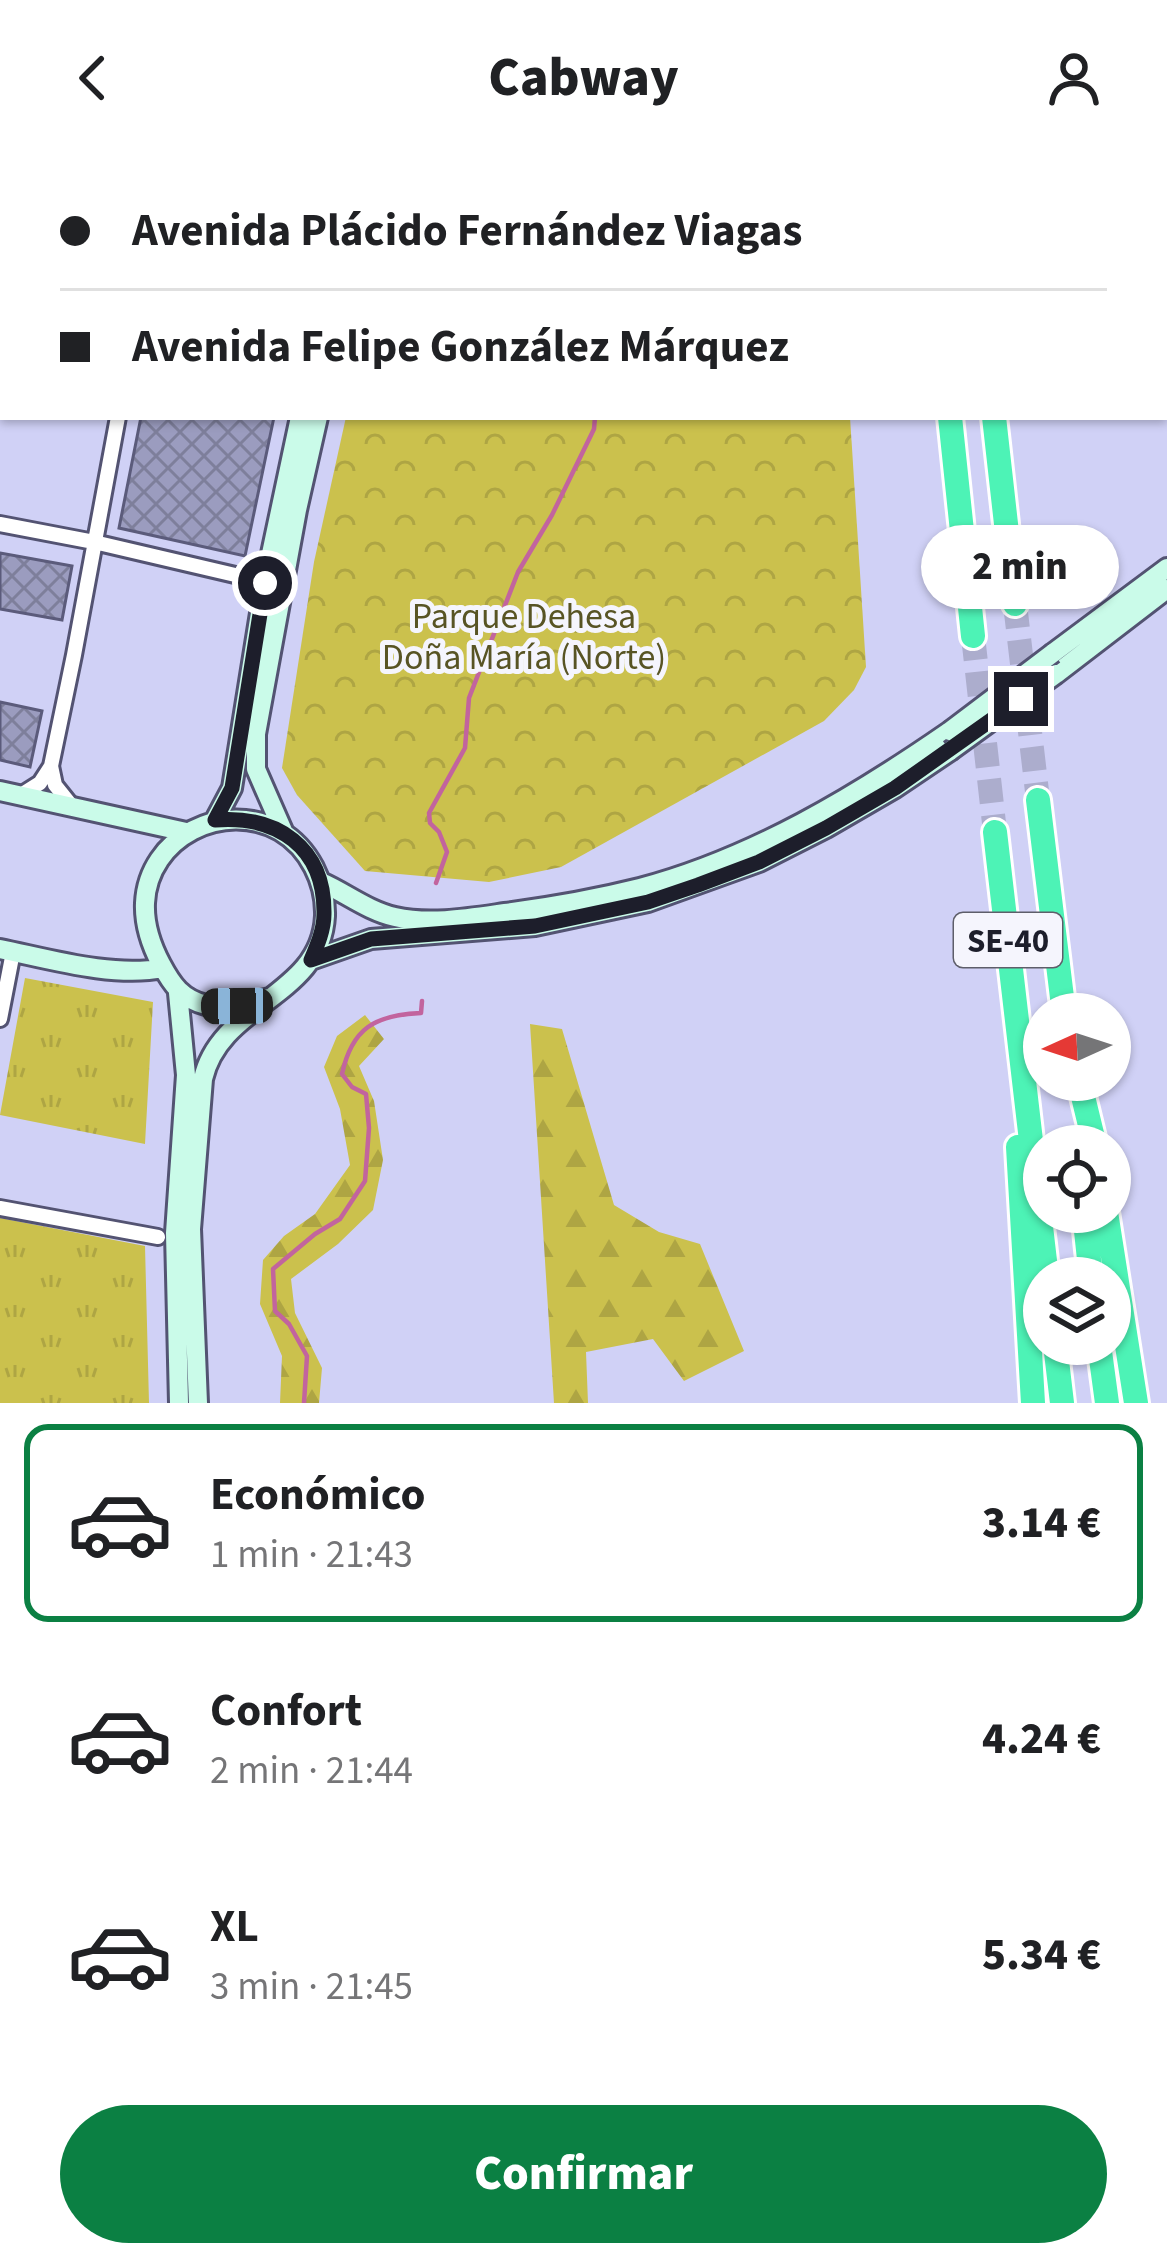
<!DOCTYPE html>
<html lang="es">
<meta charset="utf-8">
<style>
body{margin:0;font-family:"Source Sans 3",sans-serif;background:#f2f2f2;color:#202124;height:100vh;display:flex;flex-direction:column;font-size:45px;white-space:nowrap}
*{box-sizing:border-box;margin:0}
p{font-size:39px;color:#757577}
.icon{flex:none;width:66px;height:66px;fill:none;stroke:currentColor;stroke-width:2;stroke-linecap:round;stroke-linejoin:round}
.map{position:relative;height:1247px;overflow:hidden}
.details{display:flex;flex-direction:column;background:#fff;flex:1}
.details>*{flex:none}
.guide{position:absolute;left:0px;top:0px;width:1167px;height:264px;box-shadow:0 3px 9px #0004;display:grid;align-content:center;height:264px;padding:0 60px;background:#fff}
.needle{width:78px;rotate:267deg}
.fabs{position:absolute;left:1023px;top:837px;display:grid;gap:24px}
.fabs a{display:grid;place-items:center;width:108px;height:108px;border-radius:50%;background:#fff;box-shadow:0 3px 9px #0004;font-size:60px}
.end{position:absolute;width:54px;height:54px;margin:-27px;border:15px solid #1d1e2b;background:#fff;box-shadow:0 0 0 6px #fff}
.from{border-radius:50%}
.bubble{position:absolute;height:84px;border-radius:42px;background:#fff;box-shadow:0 3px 9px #0004;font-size:39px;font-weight:800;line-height:84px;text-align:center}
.car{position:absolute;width:36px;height:72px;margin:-36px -18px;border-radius:15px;box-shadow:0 0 9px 3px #0007;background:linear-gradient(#222 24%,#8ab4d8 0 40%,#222 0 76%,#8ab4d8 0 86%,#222 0)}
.guide b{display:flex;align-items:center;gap:42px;height:114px;font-size:45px}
.guide b+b{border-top:3px solid #e0e0e0}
.guide i{width:30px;height:30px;background:#202124}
ul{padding:21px 0 0;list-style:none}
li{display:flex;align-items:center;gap:36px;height:198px;margin:0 24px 18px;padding:0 36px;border:6px solid transparent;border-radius:24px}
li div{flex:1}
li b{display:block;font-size:45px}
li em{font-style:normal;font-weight:800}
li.on{border-color:#0b8043}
li>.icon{width:108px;height:108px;stroke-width:1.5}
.action{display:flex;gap:24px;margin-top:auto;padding:24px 60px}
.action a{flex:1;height:138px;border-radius:72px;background:#0b8043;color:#fff;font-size:48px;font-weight:800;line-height:138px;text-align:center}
header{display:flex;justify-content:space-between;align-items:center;height:156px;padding:0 60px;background:#fff;font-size:54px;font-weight:800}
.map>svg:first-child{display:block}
.grass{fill:url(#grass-tufts)}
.forest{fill:url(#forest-firs)}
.park{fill:url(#park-crowns)}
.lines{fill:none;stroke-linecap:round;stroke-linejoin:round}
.stream{stroke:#c2649e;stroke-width:4.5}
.building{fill:url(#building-cross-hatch);stroke:#5b5b7b;stroke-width:3}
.highway-tunnel{stroke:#acadcd;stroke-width:24;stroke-dasharray:24 12;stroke-linecap:butt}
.street-casing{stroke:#535372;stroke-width:20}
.secondary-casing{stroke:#535372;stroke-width:24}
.highway-casing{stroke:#fff;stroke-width:30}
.street{stroke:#fff;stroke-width:14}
.secondary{stroke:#cafbe9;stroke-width:18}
.highway{stroke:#4df3b6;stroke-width:24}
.secondary-bridge-casing{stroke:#535372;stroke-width:24;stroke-linecap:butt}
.secondary-bridge{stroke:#cafbe9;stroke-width:18}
.route{stroke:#1d1e2b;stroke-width:15}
.labels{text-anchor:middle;stroke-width:10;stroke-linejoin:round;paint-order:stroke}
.shield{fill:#f5f5fd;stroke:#5e5e6a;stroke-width:3}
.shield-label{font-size:33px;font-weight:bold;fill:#1d1e2b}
.park-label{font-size:36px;fill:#585424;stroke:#f5f5fd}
</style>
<header><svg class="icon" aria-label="back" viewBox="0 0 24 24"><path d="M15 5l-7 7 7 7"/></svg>Cabway<svg class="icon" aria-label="person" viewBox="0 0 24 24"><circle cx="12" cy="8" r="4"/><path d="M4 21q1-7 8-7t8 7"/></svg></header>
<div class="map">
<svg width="1167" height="1247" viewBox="0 0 1167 1247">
<defs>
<pattern id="grass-tufts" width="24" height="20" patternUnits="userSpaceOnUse" patternTransform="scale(3)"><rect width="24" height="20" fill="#cbc14d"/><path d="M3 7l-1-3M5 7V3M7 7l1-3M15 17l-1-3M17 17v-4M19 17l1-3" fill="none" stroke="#aea543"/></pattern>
<pattern id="forest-firs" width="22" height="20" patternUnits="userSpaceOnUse" patternTransform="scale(3)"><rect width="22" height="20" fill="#cbc14d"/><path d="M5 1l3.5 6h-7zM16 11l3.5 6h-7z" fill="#aea543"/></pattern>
<pattern id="park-crowns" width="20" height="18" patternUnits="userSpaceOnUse" patternTransform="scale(3)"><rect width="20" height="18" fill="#cbc14d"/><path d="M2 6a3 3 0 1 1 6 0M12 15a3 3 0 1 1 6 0" fill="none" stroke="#aea543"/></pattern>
<pattern id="building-cross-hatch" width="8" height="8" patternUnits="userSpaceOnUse" patternTransform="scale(3)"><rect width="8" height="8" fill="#9b9cbf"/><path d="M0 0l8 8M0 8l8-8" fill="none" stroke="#7e7f9b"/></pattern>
</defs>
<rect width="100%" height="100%" fill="#d0d1f6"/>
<!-- grass -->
<path class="grass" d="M25 822 153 846 145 988 0 959Z
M0 1062 145 1090 149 1247H0Z"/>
<!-- forest -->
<path class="forest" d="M365 859 384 883 359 910 374 945 383 1004 373 1054 338 1088 291 1123 295 1157 322 1212 319 1247H280L282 1200 260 1148 263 1104 284 1080 315 1058 350 1009 340 953 324 911 337 880Z
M530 868 562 873 614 1049 659 1076 700 1088 744 1195 684 1225 653 1183 586 1196 588 1247H554Z"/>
<!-- park -->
<path class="park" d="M346 261H850L866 511 854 534 824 565 561 711 489 726 365 715 297 639 282 612 314 406Z"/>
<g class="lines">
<!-- stream -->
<path class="stream" d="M586 0V3
M436 727 447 696 439 676 430 667 429 657 465 592 469 542 518 416 552 359 594 273 595 261
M304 1247 307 1200 289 1168 275 1155 273 1113 315 1078 340 1063 365 1025 369 972 366 938 352 931 342 918C352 872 375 859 421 857L422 845"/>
</g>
<!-- building -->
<path class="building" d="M0 0H155L154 3H3V95H0Z
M141 261H274L245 400 119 372Z
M0 397 72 410 62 464 0 453Z
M0 546 42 555 30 611 0 604Z"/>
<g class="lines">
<!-- highway-tunnel -->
<path class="highway-tunnel" d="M1015 448 1038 644
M973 480 995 676"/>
<defs>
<path id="street" d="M168 3 169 0
M0 115H3
M0 368 94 386 265 426
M51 610 55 629 71 649
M21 639 40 627 51 610 74 499 118 261
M0 863 13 796
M0 1052 158 1081"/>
<path id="secondary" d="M355 3 356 0
M374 3V0
M1053 497 1167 412
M1056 518 1167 433
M0 635 186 676
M215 664 232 632 265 426 300 261
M284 677 256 613V578L297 354 318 261
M321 726C346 737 368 755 395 761 430 769 470 762 505 757 551 751 596 743 640 732 753 702 856 640 950 575
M0 793C49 803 114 822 163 812
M311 804 371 783 535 770 648 746 759 706 826 672 895 632 950 595
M178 837 186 919 175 1077 179 1247
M198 1247 191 1073 203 923C220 847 321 841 325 760 326 726 309 692 280 675 224 643 148 681 145 747 144 769 151 789 161 808 172 829 182 843 206 849 226 855 250 847 269 842"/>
<path id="highway" d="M922 0 923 3
M964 0V3
M950 261 973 480
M994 261 1015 448
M1038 644 1064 858
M995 676 1047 1122
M1079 924 1095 990
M1018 991 1033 1247
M1084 1056 1091 1122
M1106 1056 1136 1247
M1055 1188 1062 1247
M1099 1188 1107 1247"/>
</defs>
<!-- street casing -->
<use href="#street" class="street-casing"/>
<!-- secondary casing -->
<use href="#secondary" class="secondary-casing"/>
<!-- highway casing -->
<use href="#highway" class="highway-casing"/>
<!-- street -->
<use href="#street" class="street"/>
<!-- secondary -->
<use href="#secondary" class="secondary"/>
<!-- highway -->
<use href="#highway" class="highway"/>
<defs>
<path id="secondary-bridge" d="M950 575 1053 497
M950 595 1056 518"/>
</defs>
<!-- secondary-bridge casing -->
<use href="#secondary-bridge" class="secondary-bridge-casing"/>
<!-- secondary-bridge -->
<use href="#secondary-bridge" class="secondary-bridge"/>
</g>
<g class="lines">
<!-- route -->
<path class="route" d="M265 427 232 632 215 664C277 659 325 691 324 758 324 774 317 790 311 804L371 783 535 770 648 746 698 729 759 706 826 672 895 632 1021 543"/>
</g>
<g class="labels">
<!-- shield labels -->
<rect class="shield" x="954" y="757" width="108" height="54" rx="9"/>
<g class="shield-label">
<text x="1008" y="796">SE-40</text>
</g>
<!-- park labels -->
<g class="park-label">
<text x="524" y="472">Parque Dehesa<tspan x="524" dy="41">Doña María (Norte)</tspan></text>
</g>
</g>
</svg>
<div class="fabs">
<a><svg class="needle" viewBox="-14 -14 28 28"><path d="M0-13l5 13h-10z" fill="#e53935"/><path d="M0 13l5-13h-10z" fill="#757577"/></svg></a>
<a><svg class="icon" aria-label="locate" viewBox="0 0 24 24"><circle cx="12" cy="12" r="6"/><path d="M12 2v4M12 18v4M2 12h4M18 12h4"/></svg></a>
<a><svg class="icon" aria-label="layers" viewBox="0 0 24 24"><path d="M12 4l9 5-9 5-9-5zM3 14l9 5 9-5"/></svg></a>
</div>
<i class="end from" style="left:265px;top:427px"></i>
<i class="end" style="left:1021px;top:543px"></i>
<div class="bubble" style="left:921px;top:369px;width:198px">2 min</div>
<i class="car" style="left:237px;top:850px;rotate:269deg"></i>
<div class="guide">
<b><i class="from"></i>Avenida Plácido Fernández Viagas</b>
<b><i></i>Avenida Felipe González Márquez</b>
</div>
</div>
<section class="details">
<ul>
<li class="on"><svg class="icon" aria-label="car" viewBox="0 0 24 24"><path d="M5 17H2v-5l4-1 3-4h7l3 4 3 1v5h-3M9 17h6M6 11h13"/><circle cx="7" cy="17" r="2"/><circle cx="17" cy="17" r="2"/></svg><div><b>Económico</b><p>1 min · 21:43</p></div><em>3.14 €</em></li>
<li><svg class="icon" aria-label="car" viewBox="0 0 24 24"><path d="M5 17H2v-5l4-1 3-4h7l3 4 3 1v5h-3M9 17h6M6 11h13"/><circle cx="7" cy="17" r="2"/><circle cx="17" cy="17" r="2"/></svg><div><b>Confort</b><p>2 min · 21:44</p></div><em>4.24 €</em></li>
<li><svg class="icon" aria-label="car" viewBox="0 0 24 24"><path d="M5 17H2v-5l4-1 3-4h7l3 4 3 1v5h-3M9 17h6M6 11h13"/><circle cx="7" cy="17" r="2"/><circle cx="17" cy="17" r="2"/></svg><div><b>XL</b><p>3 min · 21:45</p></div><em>5.34 €</em></li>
</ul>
<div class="action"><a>Confirmar</a></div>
</section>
